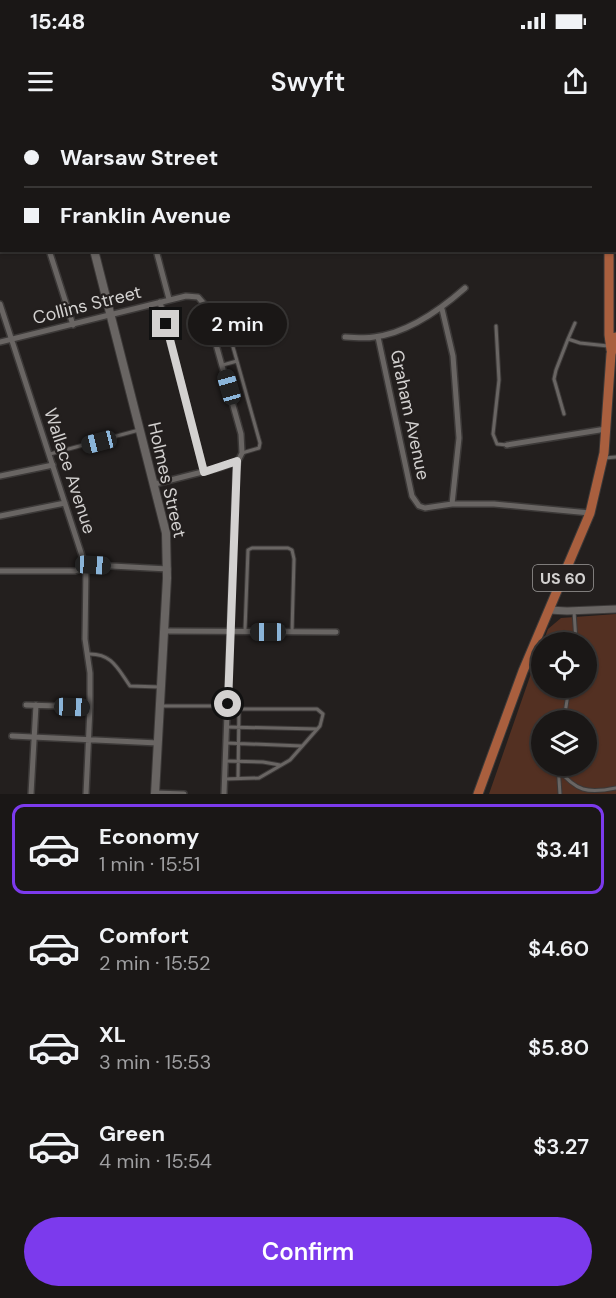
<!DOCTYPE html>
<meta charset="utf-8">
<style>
body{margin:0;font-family:"DM Sans",sans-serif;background:#23201f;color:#f1f3f6;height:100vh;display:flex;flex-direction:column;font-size:22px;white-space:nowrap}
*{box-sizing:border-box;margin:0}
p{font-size:20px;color:#9f9fa1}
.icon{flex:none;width:33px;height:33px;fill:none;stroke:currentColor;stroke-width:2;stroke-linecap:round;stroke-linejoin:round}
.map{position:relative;height:674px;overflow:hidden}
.details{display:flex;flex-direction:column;background:#1a1716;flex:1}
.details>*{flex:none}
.top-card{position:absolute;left:0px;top:0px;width:616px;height:132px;box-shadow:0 2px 4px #0004,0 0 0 2px #383635;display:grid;align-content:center;height:132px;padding:0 24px;background:#1a1716}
.buttons{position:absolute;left:531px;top:512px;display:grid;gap:12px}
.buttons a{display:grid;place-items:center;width:66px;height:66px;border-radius:50%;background:#1a1716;box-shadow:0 2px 4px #0004,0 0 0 2px #383635;font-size:30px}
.end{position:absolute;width:27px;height:27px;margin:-14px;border:8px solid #d3d1d0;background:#111;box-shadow:0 0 0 3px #111}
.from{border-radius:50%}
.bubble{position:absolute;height:42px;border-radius:21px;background:#1a1716;box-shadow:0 2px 4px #0004,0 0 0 2px #383635;font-size:20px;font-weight:600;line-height:42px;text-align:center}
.car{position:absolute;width:18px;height:36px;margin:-18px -9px;border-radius:8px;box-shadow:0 0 4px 2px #0007;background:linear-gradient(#222 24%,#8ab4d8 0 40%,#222 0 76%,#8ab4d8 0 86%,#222 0)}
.top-card b{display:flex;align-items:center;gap:21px;height:57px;font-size:22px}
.top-card b+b{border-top:2px solid #383635}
.top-card i{width:15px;height:15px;background:#f1f3f6}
ul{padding:10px 0 0;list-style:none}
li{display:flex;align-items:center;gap:18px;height:90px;margin:0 12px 9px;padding:0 12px;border:3px solid transparent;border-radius:12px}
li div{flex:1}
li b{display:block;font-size:22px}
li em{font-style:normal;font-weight:600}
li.on{border-color:#7c3aed}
li>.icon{width:54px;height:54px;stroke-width:1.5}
.primary-button{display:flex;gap:12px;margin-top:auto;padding:12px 24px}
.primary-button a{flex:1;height:69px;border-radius:36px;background:#7c3aed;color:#fff;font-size:24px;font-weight:600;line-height:69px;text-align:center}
.status{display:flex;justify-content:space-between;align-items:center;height:42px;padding:0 30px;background:#1a1716;direction:ltr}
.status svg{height:16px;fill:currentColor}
header{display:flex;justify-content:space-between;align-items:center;height:78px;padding:0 24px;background:#1a1716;font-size:27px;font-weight:600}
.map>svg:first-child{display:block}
.green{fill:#533022;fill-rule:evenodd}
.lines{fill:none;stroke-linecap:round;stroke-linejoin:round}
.service-casing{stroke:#3c3938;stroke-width:5}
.minor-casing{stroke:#3c3938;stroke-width:8}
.tertiary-casing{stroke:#3c3938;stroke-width:9}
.secondary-casing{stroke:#3c3938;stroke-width:10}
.primary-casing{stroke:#3c3938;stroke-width:11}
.service{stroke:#696563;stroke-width:3}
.minor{stroke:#696563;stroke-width:5}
.tertiary{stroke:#696563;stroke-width:7}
.secondary{stroke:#696563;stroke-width:8}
.primary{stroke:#a95f3e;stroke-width:9}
.route{stroke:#d3d1d0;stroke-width:8}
.labels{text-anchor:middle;stroke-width:4.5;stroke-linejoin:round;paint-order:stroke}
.shield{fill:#231f1e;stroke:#9e9c9b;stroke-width:1.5}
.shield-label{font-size:16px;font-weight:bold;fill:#d3d1d0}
.street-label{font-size:18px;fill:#d3d1d0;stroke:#231f1e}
</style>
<div class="status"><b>15:48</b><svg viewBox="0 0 49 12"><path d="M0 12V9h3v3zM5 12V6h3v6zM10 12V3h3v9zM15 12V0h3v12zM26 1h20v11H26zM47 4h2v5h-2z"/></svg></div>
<header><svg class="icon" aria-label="menu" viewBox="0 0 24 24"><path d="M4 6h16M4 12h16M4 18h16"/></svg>Swyft<svg class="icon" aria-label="share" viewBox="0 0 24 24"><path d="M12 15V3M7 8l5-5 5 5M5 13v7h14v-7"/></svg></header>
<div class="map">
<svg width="616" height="674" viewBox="0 0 616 674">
<rect width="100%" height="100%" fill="#231f1e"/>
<!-- green -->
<path class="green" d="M616 494V674H489L541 525 542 567H586V522H543L548 509 561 498ZM542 600H586V645H542Z"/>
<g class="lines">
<defs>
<path id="service" d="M208 192 219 189 223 192 237 241 223 245
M496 206 499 260 493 314 497 324 507 325
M568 219 575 203
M237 241 260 323 259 328 242 333
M564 294 554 259 556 250 568 219 580 223 608 226
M50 334 139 310
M605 338 616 337
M574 491 576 522
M245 510 248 430 252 428H288L292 430 294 439 292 512
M88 534C112 533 118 549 130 566L160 567
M162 586H212L228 584
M564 600 569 567
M227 607 317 609
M226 623 302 626
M225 641 263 642 280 645
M558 645 560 674
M558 649C576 671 587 674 616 668
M225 659 259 658 290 640 320 606 323 594 317 589H228
M238 659 239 589"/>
<path id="minor" d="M0 41 2 40
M49 130 73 205
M156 130 169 179
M160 182 204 352
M0 184 86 448 85 519 90 553V587L86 674
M442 189 453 236 459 318 452 384
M345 217C354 217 364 219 374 217 408 213 440 190 465 168
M378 217 412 376 419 386 425 388 452 384H494L590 393
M0 222 186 176 198 177 205 185 241 314 242 333 238 341 236 352 224 674
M507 325 606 309
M0 356 53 345
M155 364 222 347 238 341
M0 396 65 383
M0 451H75L93 445 168 449
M165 511 336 512
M26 585 90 587
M12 616 158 623
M155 673 184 674
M31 674 36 585"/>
<path id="tertiary" d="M549 490 567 491 616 489"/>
<path id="secondary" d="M61 0V2
M94 130 166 413 167 458 155 674"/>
<path id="primary" d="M601 0V2
M610 0 614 2
M609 130V215L611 230
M478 674 523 551 590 393 604 333 611 234 616 217"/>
</defs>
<!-- service casing -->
<use href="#service" class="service-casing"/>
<!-- minor casing -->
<use href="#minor" class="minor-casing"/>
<!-- tertiary casing -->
<use href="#tertiary" class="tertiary-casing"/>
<!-- secondary casing -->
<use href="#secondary" class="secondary-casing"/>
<!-- primary casing -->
<use href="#primary" class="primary-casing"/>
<!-- service -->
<use href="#service" class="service"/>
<!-- minor -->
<use href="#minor" class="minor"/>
<!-- tertiary -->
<use href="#tertiary" class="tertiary"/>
<!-- secondary -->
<use href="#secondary" class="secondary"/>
<!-- primary -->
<use href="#primary" class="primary"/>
</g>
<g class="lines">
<!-- route -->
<path class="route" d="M166 204 204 352 237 341 228 584"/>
</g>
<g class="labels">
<!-- shield labels -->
<rect class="shield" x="533" y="445" width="60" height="26" rx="4.5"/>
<g class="shield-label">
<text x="563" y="464">US 60</text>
</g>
<!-- street labels -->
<g class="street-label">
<text transform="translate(87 185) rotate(-14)" y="6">Collins Street</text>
<text transform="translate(410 295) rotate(78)" y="6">Graham Avenue</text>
<text transform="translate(70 351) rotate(72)" y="6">Wallace Avenue</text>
<text transform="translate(167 360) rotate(77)" y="6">Holmes Street</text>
</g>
</g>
</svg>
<div class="buttons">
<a><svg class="icon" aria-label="locate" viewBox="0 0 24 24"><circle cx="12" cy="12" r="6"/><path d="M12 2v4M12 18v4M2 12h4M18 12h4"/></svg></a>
<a><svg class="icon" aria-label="layers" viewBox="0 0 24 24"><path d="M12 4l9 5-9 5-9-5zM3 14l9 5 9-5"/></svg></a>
</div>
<i class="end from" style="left:228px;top:584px"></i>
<i class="end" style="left:166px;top:204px"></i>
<div class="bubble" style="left:188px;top:183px;width:99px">2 min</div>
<i class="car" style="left:229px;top:267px;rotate:344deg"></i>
<i class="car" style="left:99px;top:322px;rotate:256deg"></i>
<i class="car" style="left:93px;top:445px;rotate:93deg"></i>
<i class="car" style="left:268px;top:512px;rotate:270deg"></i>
<i class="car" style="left:72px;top:587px;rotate:92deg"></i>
<div class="top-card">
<b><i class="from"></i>Warsaw Street</b>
<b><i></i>Franklin Avenue</b>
</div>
</div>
<section class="details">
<ul>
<li class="on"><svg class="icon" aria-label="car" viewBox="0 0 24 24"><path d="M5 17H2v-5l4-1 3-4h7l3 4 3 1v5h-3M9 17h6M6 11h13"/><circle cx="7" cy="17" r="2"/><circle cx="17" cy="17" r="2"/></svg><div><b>Economy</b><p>1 min · 15:51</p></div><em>$3.41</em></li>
<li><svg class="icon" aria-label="car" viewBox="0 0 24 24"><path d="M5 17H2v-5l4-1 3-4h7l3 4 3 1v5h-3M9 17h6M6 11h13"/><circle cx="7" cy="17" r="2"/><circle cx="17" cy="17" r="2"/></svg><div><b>Comfort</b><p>2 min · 15:52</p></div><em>$4.60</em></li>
<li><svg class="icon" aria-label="car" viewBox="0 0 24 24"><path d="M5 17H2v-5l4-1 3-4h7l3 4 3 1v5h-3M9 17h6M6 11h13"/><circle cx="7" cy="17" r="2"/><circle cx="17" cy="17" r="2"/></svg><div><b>XL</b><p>3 min · 15:53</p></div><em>$5.80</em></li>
<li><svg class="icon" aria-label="car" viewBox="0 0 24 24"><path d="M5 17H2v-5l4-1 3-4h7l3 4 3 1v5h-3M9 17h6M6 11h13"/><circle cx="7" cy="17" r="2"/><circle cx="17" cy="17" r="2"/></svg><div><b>Green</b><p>4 min · 15:54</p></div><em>$3.27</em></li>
</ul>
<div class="primary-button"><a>Confirm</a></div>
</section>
